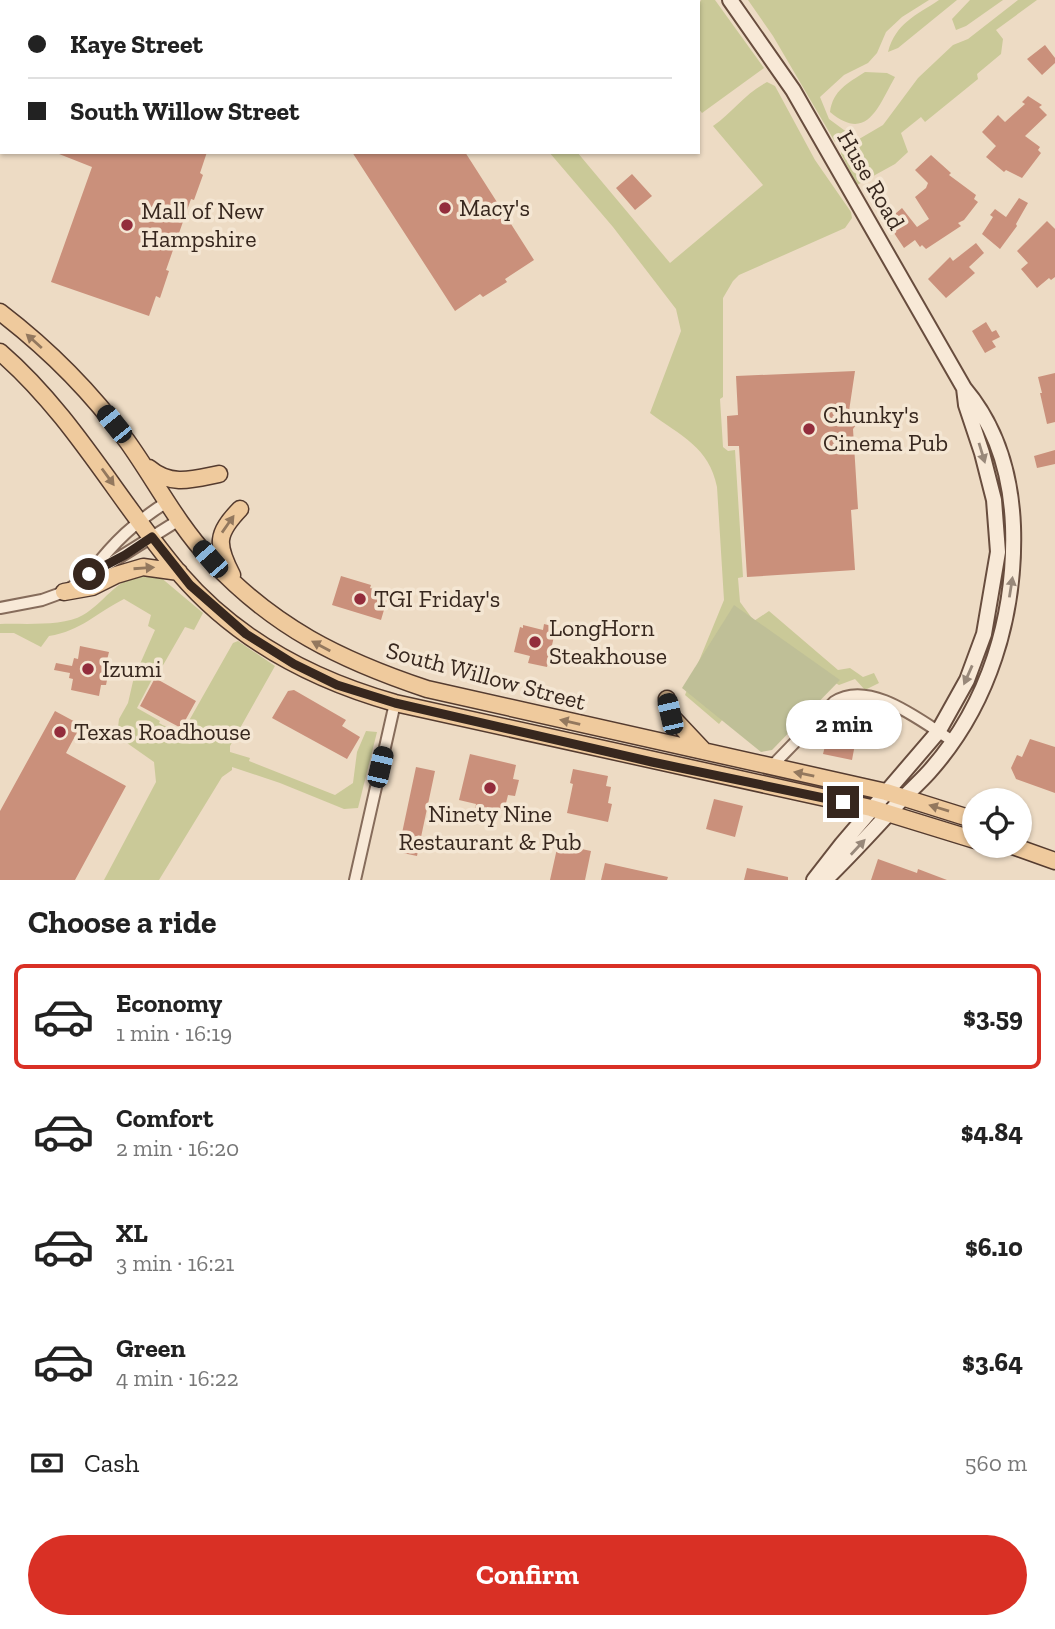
<!DOCTYPE html>
<meta charset="utf-8">
<style>
body{margin:0;font-family:"Zilla Slab",serif;background:#f2f2f2;color:#222;height:100vh;display:flex;flex-direction:column;font-size:26px;white-space:nowrap}
*{box-sizing:border-box;margin:0}
p{font-size:23px;color:#767676}
.icon{flex:none;width:38px;height:38px;fill:none;stroke:currentColor;stroke-width:2;stroke-linecap:round;stroke-linejoin:round}
.map{position:relative;height:880px;overflow:hidden}
.details{display:flex;flex-direction:column;background:#fff;flex:1}
.details>*{flex:none}
.guide{position:absolute;left:0px;top:0px;width:700px;height:154px;box-shadow:0 2px 5px #0004;display:grid;align-content:center;height:154px;padding:0 28px;background:#fff}
.controls{position:absolute;left:962px;top:788px;display:grid;gap:14px}
.controls a{display:grid;place-items:center;width:70px;height:70px;border-radius:50%;background:#fff;box-shadow:0 2px 5px #0004;font-size:35px}
.end{position:absolute;width:32px;height:32px;margin:-16px;border:9px solid #37271e;background:#fff;box-shadow:0 0 0 4px #fff}
.from{border-radius:50%}
.bubble{position:absolute;height:49px;border-radius:24px;background:#fff;box-shadow:0 2px 5px #0004;font-size:23px;font-weight:700;line-height:49px;text-align:center}
.car{position:absolute;width:21px;height:42px;margin:-21px -10px;border-radius:9px;box-shadow:0 0 5px 2px #0007;background:linear-gradient(#222 24%,#8ab4d8 0 40%,#222 0 76%,#8ab4d8 0 86%,#222 0)}
.guide b{display:flex;align-items:center;gap:24px;height:66px;font-size:26px}
.guide b+b{border-top:2px solid #e0e0e0}
.guide i{width:18px;height:18px;background:#222}
ul{padding:0;list-style:none}
li{display:flex;align-items:center;gap:21px;height:105px;margin:0 14px 10px;padding:0 14px;border:4px solid transparent;border-radius:10px}
li div{flex:1}
li b{display:block;font-size:26px}
li em{font-style:normal;font-weight:700}
li.selected{border-color:#d93025}
li>.icon{width:63px;height:63px;stroke-width:1.5}
h2{padding:0 28px;font-size:32px;line-height:84px}
.pay{display:flex;align-items:center;gap:18px;height:77px;padding:0 28px;font-size:26px}
.pay p{margin-inline-start:auto}
.primary-button{display:flex;gap:14px;margin-top:auto;padding:14px 28px}
.primary-button a{flex:1;height:80px;border-radius:42px;background:#d93025;color:#fff;font-size:28px;font-weight:700;line-height:80px;text-align:center}
.map>svg:first-child{display:block}
.green{fill:#cac998}
.cemetery{fill:#bfbf97}
.building{fill:#ca907b}
.lines{fill:none;stroke-linecap:round;stroke-linejoin:round}
.street-casing{stroke:#866c5b;stroke-width:14}
.secondary-casing{stroke:#684d3e;stroke-width:18}
.primary-casing{stroke:#543b2f;stroke-width:19}
.street{stroke:#f8e9d7;stroke-width:10}
.secondary{stroke:#f8e9d7;stroke-width:14}
.primary{stroke:#efca9d;stroke-width:16}
.oneway{fill:#93785e}
.oneway2{fill:#98887a}
.route{stroke:#37271e;stroke-width:9}
.poi-dot{fill:#932d3c;stroke:#f4e6d3;stroke-width:2.5}
.labels{text-anchor:middle;stroke-width:7;stroke-linejoin:round;paint-order:stroke}
.street-label{font-size:24px;fill:#37271e;stroke:#f4e6d3}
.poi-label{font-size:24px;fill:#37271e;stroke:#f4e6d3;text-anchor:start}
</style>
<div class="map">
<svg width="1055" height="880" viewBox="0 0 1055 880">
<rect width="100%" height="100%" fill="#eddbc4"/>
<!-- green -->
<path class="green" d="M701 0H715L764 68 702 113 698 108V6Z
M748 0H929L902 17 886 32 877 53 868 63 844 75 820 97 829 119 848 133 835 142 773 36Z
M939 0H957L898 48 888 52C896 23 915 16 939 0Z
M970 0H1003L966 26 956 30 952 19Z
M1018 0H1037L996 30 1003 39 1001 54 977 74 978 79 925 122 921 117 901 133 908 152 895 164 857 185 841 154 842 149 883 125 918 78 953 45 968 39Z
M865 72 887 73 895 77C878 107 867 143 830 112 833 90 848 83 865 72Z
M767 82 775 86 815 160 851 212 852 218 845 228 739 275 733 281 723 298V397L720 399 723 447 728 451 735 450 743 577 738 578 740 602 754 621 769 611 838 670 850 668 863 677 874 673 879 683 865 690 855 679 839 685 814 671 730 710 719 724 685 695 724 600 717 487C709 447 681 436 650 413L681 331 676 309 613 227 549 152H577L670 263 763 185 713 126C733 112 744 94 767 82Z
M141 575 159 576 203 613 194 630 185 627 162 667 159 666 137 708 160 721 159 723C167 728 177 730 186 726L233 643 238 641 275 666 230 746V752L250 758 249 761 335 795 353 783 357 752 366 731 377 732 358 808 344 809 280 783 232 767V770L222 777 159 880H104L156 782 154 762 117 736 119 719 128 703 134 677 144 669 140 664 155 630 148 626 151 615 124 599C96 613 81 631 49 636L41 647 14 633H0V624C23 623 63 627 83 615 104 603 115 580 141 575Z"/>
<!-- cemetery -->
<path class="cemetery" d="M734 605 840 680 772 750 761 752 682 688Z"/>
<!-- building -->
<path class="building" d="M1045 45 1055 58V63L1042 75 1027 59Z
M1028 96 1042 105 1039 107 1047 115 1025 136 1040 147 1038 150 1041 153 1022 178 1006 170 1004 172 986 157 996 146 982 132 998 115 1005 122 1025 104 1022 102Z
M54 152H207L200 173 203 175 194 200 191 199 166 270 169 271 160 298 156 296 149 316 51 282 92 167Z
M352 152H465L534 260 505 279 507 282 483 297 480 294 455 311Z
M931 155 951 173 949 175 976 195 974 199 978 202 964 220 958 223 961 226 926 249 922 245 920 247 915 240 904 248 892 230 903 222 895 214 902 208 917 227 929 219 915 197 926 188 928 183 915 170Z
M632 174 652 196 635 210 616 188Z
M1019 198 1028 203 1016 224 1017 226 1000 249 982 234 993 217 990 215 995 209 1006 217Z
M1047 221 1055 229V277L1051 280 1049 278 1037 288 1021 269 1028 263 1017 251Z
M976 243 984 253 969 267 975 273 946 298 928 279 950 257 953 261Z
M986 322 992 332 996 330 1000 337 992 341 996 347 985 353 972 331Z
M855 371 849 411 856 416V425L853 429 858 509 851 510 855 570 747 577 739 446H728L727 416 738 415 736 376Z
M1055 373V422L1047 424 1040 393H1042L1038 377Z
M1055 450V464L1037 468 1034 456Z
M341 576 371 585 370 588 389 593 381 620 332 605Z
M544 624 552 626 551 631 555 632 547 667 528 663 530 656 514 652 520 627 523 628V625L543 630Z
M80 646 109 652 107 660 111 661 106 685H101L99 696 71 690 73 679 69 678 70 673 54 670 56 663 72 666 74 658 78 659Z
M155 678 196 701 181 728 140 706Z
M294 690 346 720 342 726 360 737 347 759 272 718 288 691Z
M55 711 81 725 66 753 126 786 75 880H0V811Z
M827 738 855 744 852 760 823 754Z
M1030 739 1055 747V793L1016 779 1011 768 1017 755 1022 757Z
M470 754 516 765 513 779 519 780 515 796 508 795 504 811 487 807 486 812 475 810 476 804 459 800Z
M416 767 435 771 417 856 398 852Z
M573 769 608 776 606 786 611 787 608 803 612 804 608 822 567 813 573 784 570 783Z
M714 799 743 806 735 837 706 829Z
M558 844 591 851 585 880H550Z
M878 859 917 873 918 869 947 880H871Z
M605 863 668 877 667 880H601Z
M747 868 788 877V880H744Z"/>
<g class="lines">
<defs>
<path id="street" d="M91 572C114 542 135 522 167 502
M0 608 42 600 64 592 179 520
M771 767 834 702C870 678 923 723 953 741
M355 880 395 703"/>
<path id="secondary" d="M730 0 793 90 964 388C997 427 1011 476 1013 526 1016 615 989 705 929 772 920 782 911 790 902 799 877 826 852 854 825 880
M814 880 842 844 938 732 967 680 984 634 998 552 994 500 982 453 966 405 964 388"/>
<path id="primary" d="M0 312C47 348 92 393 127 441 155 480 177 524 210 559 273 627 340 660 427 689L886 792 975 820
M0 352C73 415 118 501 180 574 236 639 313 680 395 703L871 808 975 840
M149 468C171 487 194 479 219 474
M232 575C216 544 216 534 240 509
M64 592 92 587 116 575 143 567 179 572
M667 699 672 717 704 751
M1010 845 1055 861"/>
</defs>
<!-- street casing -->
<use href="#street" class="street-casing"/>
<!-- secondary casing -->
<use href="#secondary" class="secondary-casing"/>
<!-- primary casing -->
<use href="#primary" class="primary-casing"/>
<!-- street -->
<use href="#street" class="street"/>
<!-- secondary -->
<use href="#secondary" class="secondary"/>
<!-- primary -->
<use href="#primary" class="primary"/>
</g>
<!-- one-way arrows -->
<defs><path id="oneway-solid" d="M-6-.8H1V-3.2L6.5 0L1 3.2V.8H-6Z" transform="scale(1.75)"/></defs>
<g class="oneway">
<use href="#oneway-solid" transform="translate(34 341) rotate(-138)"/>
<use href="#oneway-solid" transform="translate(108 477) rotate(54)"/>
<use href="#oneway-solid" transform="translate(228 524) rotate(-55)"/>
<use href="#oneway-solid" transform="translate(144 568) rotate(-4)"/>
<use href="#oneway-solid" transform="translate(321 646) rotate(-152)"/>
<use href="#oneway-solid" transform="translate(570 722) rotate(-167)"/>
<use href="#oneway-solid" transform="translate(804 774) rotate(-168)"/>
<use href="#oneway-solid" transform="translate(939 808) rotate(-163)"/>
</g>
<g class="oneway2">
<use href="#oneway-solid" transform="translate(982 453) rotate(73)"/>
<use href="#oneway-solid" transform="translate(1011 587) rotate(-81)"/>
<use href="#oneway-solid" transform="translate(968 675) rotate(114)"/>
<use href="#oneway-solid" transform="translate(858 847) rotate(-47)"/>
</g>
<g class="lines">
<!-- route -->
<path class="route" d="M89 574 125 555 152 537 190 585 246 634 294 664 337 685 395 703 652 762 843 802"/>
</g>
<!-- markers -->
<g class="poi-dot">
<circle cx="445" cy="208" r="7"/>
<circle cx="127" cy="225" r="7"/>
<circle cx="809" cy="429" r="7"/>
<circle cx="360" cy="599" r="7"/>
<circle cx="535" cy="642" r="7"/>
<circle cx="88" cy="669" r="7"/>
<circle cx="60" cy="732" r="7"/>
<circle cx="490" cy="788" r="7"/>
</g>
<g class="labels">
<!-- street labels -->
<g class="street-label">
<text transform="translate(871 180) rotate(60)" y="8">Huse Road</text>
<text transform="translate(486 676) rotate(15)" y="8">South Willow Street</text>
</g>
<!-- poi labels -->
<g class="poi-label">
<text x="459" y="216">Macy's</text>
<text x="141" y="219">Mall of New<tspan x="141" dy="28">Hampshire</tspan></text>
<text x="823" y="423">Chunky's<tspan x="823" dy="28">Cinema Pub</tspan></text>
<text x="374" y="607">TGI Friday's</text>
<text x="549" y="636">LongHorn<tspan x="549" dy="28">Steakhouse</tspan></text>
<text x="102" y="677">Izumi</text>
<text x="74" y="740">Texas Roadhouse</text>
<text x="490" y="822" text-anchor="middle">Ninety Nine<tspan x="490" dy="28">Restaurant &amp; Pub</tspan></text>
</g>
</g>
</svg>
<div class="controls">
<a><svg class="icon" aria-label="locate" viewBox="0 0 24 24"><circle cx="12" cy="12" r="6"/><path d="M12 2v4M12 18v4M2 12h4M18 12h4"/></svg></a>
</div>
<i class="end from" style="left:89px;top:574px"></i>
<i class="end" style="left:843px;top:802px"></i>
<div class="bubble" style="left:786px;top:700px;width:116px">2 min</div>
<i class="car" style="left:114px;top:424px;rotate:321deg"></i>
<i class="car" style="left:210px;top:559px;rotate:319deg"></i>
<i class="car" style="left:670px;top:714px;rotate:347deg"></i>
<i class="car" style="left:380px;top:767px;rotate:13deg"></i>
<div class="guide">
<b><i class="from"></i>Kaye Street</b>
<b><i></i>South Willow Street</b>
</div>
</div>
<section class="details">
<h2>Choose a ride</h2>
<ul>
<li class="selected"><svg class="icon" aria-label="car" viewBox="0 0 24 24"><path d="M5 17H2v-5l4-1 3-4h7l3 4 3 1v5h-3M9 17h6M6 11h13"/><circle cx="7" cy="17" r="2"/><circle cx="17" cy="17" r="2"/></svg><div><b>Economy</b><p>1 min · 16:19</p></div><em>$3.59</em></li>
<li><svg class="icon" aria-label="car" viewBox="0 0 24 24"><path d="M5 17H2v-5l4-1 3-4h7l3 4 3 1v5h-3M9 17h6M6 11h13"/><circle cx="7" cy="17" r="2"/><circle cx="17" cy="17" r="2"/></svg><div><b>Comfort</b><p>2 min · 16:20</p></div><em>$4.84</em></li>
<li><svg class="icon" aria-label="car" viewBox="0 0 24 24"><path d="M5 17H2v-5l4-1 3-4h7l3 4 3 1v5h-3M9 17h6M6 11h13"/><circle cx="7" cy="17" r="2"/><circle cx="17" cy="17" r="2"/></svg><div><b>XL</b><p>3 min · 16:21</p></div><em>$6.10</em></li>
<li><svg class="icon" aria-label="car" viewBox="0 0 24 24"><path d="M5 17H2v-5l4-1 3-4h7l3 4 3 1v5h-3M9 17h6M6 11h13"/><circle cx="7" cy="17" r="2"/><circle cx="17" cy="17" r="2"/></svg><div><b>Green</b><p>4 min · 16:22</p></div><em>$3.64</em></li>
</ul>
<div class="pay"><svg class="icon" aria-label="cash" viewBox="0 0 24 24"><path d="M3 7h18v10H3z"/><circle cx="12" cy="12" r="2"/></svg>Cash<p>560 m</p></div>
<div class="primary-button"><a>Confirm</a></div>
</section>
